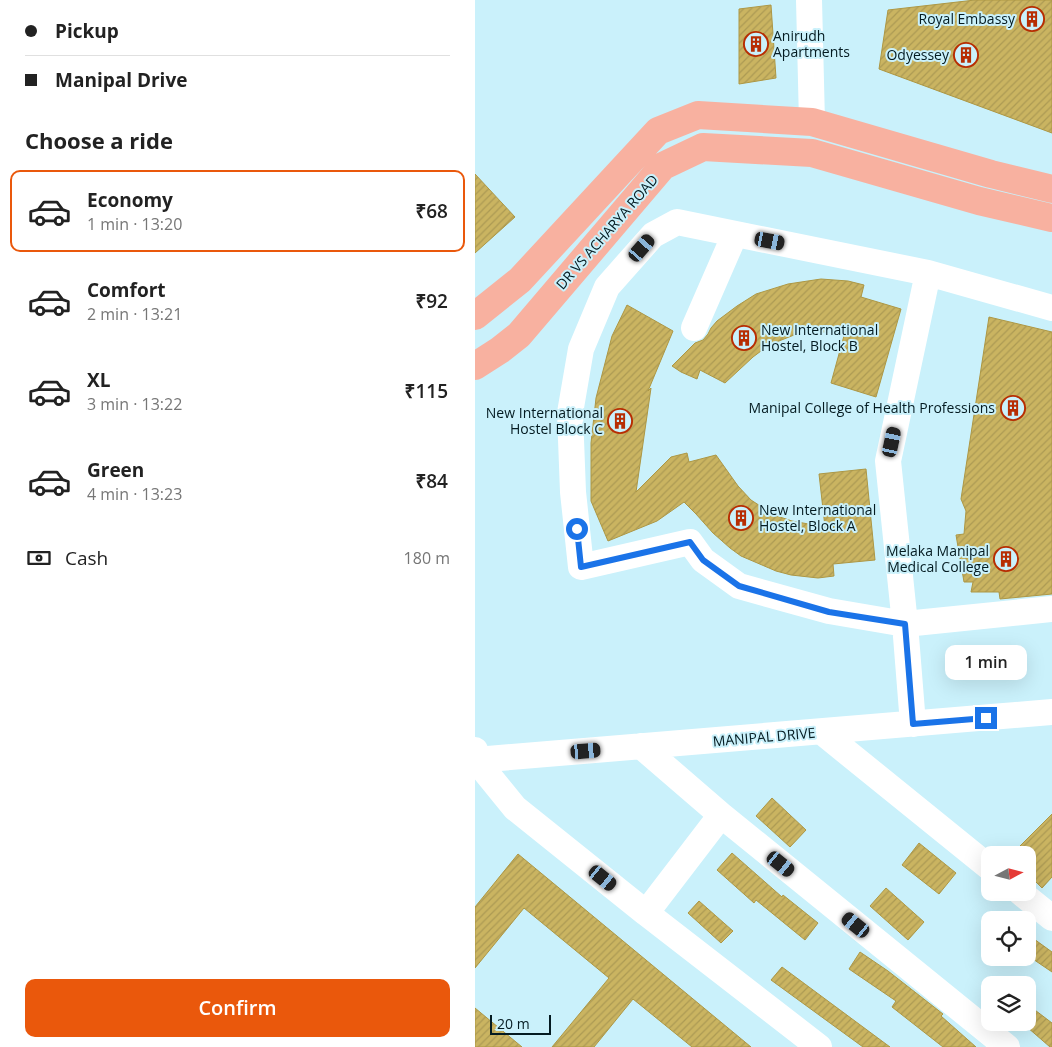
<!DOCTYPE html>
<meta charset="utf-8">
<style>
body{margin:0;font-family:"Open Sans",sans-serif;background:#f6f6f6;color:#222;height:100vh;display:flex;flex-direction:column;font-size:19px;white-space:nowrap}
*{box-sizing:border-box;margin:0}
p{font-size:16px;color:#767676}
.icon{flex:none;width:28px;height:28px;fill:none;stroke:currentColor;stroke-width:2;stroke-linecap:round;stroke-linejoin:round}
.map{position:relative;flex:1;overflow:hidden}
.details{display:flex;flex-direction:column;background:#fff;width:475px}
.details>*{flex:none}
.banner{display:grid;align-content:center;height:110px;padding:0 25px;background:#fff}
.needle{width:32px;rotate:83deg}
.controls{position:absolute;left:506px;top:846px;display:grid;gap:10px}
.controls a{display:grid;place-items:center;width:55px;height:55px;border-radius:10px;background:#fff;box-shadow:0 5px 20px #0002;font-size:25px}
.scale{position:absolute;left:15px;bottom:12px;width:61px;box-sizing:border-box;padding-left:5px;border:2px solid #041b21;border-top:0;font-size:14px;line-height:18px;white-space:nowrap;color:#041b21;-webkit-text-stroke:4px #caf1fb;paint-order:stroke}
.end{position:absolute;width:22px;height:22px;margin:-11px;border:6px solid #1a73e8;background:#fff;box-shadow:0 0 0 2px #fff}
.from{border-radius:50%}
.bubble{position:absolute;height:35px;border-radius:10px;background:#fff;box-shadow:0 5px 20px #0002;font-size:16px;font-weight:600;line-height:35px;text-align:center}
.car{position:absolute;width:15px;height:30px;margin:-15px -8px;border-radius:6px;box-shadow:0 0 4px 1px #0007;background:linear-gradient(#222 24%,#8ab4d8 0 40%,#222 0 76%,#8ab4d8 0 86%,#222 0)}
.banner b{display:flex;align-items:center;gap:18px;height:48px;font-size:19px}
.banner b+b{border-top:1px solid #e0e0e0}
.banner i{width:12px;height:12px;background:#222}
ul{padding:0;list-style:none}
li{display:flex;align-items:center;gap:15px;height:82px;margin:0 10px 8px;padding:0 15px;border:2px solid transparent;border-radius:10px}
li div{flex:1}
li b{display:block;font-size:19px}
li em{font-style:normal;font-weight:600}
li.on{border-color:#ea580c}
li>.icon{width:45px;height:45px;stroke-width:1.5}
h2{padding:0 25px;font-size:22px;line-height:60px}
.pay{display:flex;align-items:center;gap:12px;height:55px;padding:0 25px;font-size:19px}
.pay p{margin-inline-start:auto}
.button{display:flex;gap:10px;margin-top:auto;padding:10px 25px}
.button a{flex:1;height:58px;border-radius:10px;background:#ea580c;color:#fff;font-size:20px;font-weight:600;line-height:58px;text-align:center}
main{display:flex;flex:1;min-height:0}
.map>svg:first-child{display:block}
.building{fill:url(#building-hatch);stroke:#ad9744}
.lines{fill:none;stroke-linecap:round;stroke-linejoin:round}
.minor{stroke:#fff;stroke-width:26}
.major{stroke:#f8b1a0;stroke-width:28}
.route{stroke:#1a73e8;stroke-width:6}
.labels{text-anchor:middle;stroke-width:4;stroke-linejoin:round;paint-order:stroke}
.poi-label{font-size:14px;fill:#041b21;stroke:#caf1fb;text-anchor:end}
.street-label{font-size:14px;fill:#041b21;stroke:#caf1fb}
</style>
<main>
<section class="details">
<div class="banner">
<b><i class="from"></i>Pickup</b>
<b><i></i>Manipal Drive</b>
</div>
<h2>Choose a ride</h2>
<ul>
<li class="on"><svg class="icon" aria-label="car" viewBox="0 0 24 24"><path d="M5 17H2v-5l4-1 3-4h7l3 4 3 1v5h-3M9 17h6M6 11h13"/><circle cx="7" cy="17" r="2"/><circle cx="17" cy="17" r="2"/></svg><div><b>Economy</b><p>1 min · 13:20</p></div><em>₹68</em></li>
<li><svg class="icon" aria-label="car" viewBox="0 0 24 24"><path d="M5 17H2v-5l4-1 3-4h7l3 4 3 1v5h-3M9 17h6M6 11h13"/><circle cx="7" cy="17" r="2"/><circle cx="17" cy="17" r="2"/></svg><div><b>Comfort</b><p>2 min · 13:21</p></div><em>₹92</em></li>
<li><svg class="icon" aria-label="car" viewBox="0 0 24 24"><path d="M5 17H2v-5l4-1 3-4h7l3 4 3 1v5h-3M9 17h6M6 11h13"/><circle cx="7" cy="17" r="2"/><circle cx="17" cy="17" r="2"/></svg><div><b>XL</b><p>3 min · 13:22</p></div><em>₹115</em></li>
<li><svg class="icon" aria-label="car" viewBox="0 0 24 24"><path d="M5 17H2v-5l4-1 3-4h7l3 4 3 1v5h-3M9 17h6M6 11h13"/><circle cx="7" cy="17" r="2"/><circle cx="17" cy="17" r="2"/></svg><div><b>Green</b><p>4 min · 13:23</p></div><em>₹84</em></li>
</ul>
<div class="pay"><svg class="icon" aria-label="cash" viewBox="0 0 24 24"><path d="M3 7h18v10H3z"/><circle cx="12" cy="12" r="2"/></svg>Cash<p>180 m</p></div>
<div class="button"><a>Confirm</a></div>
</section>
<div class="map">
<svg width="577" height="1047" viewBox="0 0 577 1047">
<defs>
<pattern id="building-hatch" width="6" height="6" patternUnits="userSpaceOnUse" patternTransform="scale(1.25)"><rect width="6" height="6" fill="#cab461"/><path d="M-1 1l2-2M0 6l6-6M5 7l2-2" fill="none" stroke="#ac9a54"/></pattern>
</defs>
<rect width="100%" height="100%" fill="#caf1fb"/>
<!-- building -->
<path class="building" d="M500 0H577V133L404 69 413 10Z
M296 5 301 78 264 84V9Z
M0 174 40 217 0 253Z
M346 279 373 281 389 285 386 297 426 309 401 397 356 383 370 332H337L319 335 294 345 278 357 250 383 225 370 222 379 206 372 197 366 220 343 228 340 233 334 236 328 242 321 262 306 281 294 313 284Z
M152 305 198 331 173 391 176 388 161 492 196 457 212 453 214 462 241 455 263 486 276 500 299 515 317 521 350 527 344 474 391 469 400 560 358 564 359 576 343 578 316 575 301 571 266 556 255 548 238 533 221 514 209 502 182 521 133 541 116 501V443L121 398 137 336Z
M514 317 577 332V594L525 599 524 592H496L498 582H489L481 535 489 534 491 511 486 499Z
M297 798 331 830 315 847 281 816Z
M577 814V877L567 888 552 873V855H536Z
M444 843 481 873 464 894 427 865Z
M257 853 307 897 308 895 343 923 330 940 281 900 279 903 242 870Z
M43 854 276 1047H217L158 999 119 1047H77L134 978 49 908 0 968V907Z
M411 888 449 922 433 940 395 906Z
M224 901 258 931 246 943 213 913Z
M559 939 577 952V972L552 955V949Z
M385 952 413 971 468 1014 466 1016 501 1047H468L417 1007 421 1001 374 969Z
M307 967 415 1047H388L296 980Z
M552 1004 577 1023V1047H575L552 1027Z
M0 1008 47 1047H0Z"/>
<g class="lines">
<!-- minor -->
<path class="minor" d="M334 0 337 122
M453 273 577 308
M219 328 260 234
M438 724 430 624 413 461 453 273 202 222 178 235 132 287 106 349 95 413 98 492 106 567 215 542 228 560 264 586 354 611 430 624 577 609
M347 732 515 868
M166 746 246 815
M0 750 1 760 40 808 171 913
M0 760 577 712
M545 892 577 918
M344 1047 171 913 246 815 532 1047"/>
<!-- major -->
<path class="major" d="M0 316 45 280 183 131 223 115 337 122 516 174 577 189
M0 366 25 350 44 335 188 166 228 147 337 153 504 201 577 218"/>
</g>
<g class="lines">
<!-- route -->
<path class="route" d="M102 529 106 567 215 542 228 560 264 586 354 612 430 624 438 724 511 718"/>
</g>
<!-- icons -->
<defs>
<symbol id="building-ring" viewBox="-11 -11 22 22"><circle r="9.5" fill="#caf1fb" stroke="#b72d02" stroke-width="1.5"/><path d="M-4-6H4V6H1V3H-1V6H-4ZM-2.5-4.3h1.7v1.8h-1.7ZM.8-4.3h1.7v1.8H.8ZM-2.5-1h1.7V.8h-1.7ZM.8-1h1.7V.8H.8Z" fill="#b72d02"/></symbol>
</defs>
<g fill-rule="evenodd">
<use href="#building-ring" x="543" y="5" width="28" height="28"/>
<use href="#building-ring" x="267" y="30" width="28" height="28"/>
<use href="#building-ring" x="477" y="41" width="28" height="28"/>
<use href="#building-ring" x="255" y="324" width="28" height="28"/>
<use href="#building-ring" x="524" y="394" width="28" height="28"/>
<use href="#building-ring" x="131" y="407" width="28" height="28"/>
<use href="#building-ring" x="252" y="504" width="28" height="28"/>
<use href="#building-ring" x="517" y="545" width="28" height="28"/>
</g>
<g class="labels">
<!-- poi labels -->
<g class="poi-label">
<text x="540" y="24">Royal Embassy</text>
<text x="298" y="41" text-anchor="start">Anirudh<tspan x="298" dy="16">Apartments</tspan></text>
<text x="474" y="60">Odyessey</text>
<text x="286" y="335" text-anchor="start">New International<tspan x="286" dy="16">Hostel, Block B</tspan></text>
<text x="520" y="413">Manipal College of Health Professions</text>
<text x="128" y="418">New International<tspan x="128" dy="16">Hostel Block C</tspan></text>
<text x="284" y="515" text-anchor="start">New International<tspan x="284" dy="16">Hostel, Block A</tspan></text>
<text x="514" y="556">Melaka Manipal<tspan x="514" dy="16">Medical College</tspan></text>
</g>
<!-- street labels -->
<g class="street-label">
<text transform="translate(132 232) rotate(-49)" y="5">DR VS ACHARYA ROAD</text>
<text transform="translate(289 737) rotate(-5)" y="5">MANIPAL DRIVE</text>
</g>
</g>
</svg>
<div class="controls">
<a><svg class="needle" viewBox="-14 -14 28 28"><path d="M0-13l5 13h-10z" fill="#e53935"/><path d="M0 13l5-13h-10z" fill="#767676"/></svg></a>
<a><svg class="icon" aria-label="locate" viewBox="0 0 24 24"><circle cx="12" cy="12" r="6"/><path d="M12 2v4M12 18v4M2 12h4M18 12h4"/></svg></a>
<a><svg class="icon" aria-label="layers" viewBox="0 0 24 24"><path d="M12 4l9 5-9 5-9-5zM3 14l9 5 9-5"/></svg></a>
</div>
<div class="scale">20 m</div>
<i class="end from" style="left:102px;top:529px"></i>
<i class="end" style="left:511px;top:718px"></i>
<div class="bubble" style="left:470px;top:645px;width:82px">1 min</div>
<i class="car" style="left:295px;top:241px;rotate:101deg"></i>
<i class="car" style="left:167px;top:248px;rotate:41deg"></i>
<i class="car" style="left:417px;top:442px;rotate:12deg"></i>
<i class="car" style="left:111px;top:751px;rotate:85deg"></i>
<i class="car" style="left:306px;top:864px;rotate:129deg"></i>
<i class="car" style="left:128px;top:878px;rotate:129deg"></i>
<i class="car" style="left:381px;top:925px;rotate:309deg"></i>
</div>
</main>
